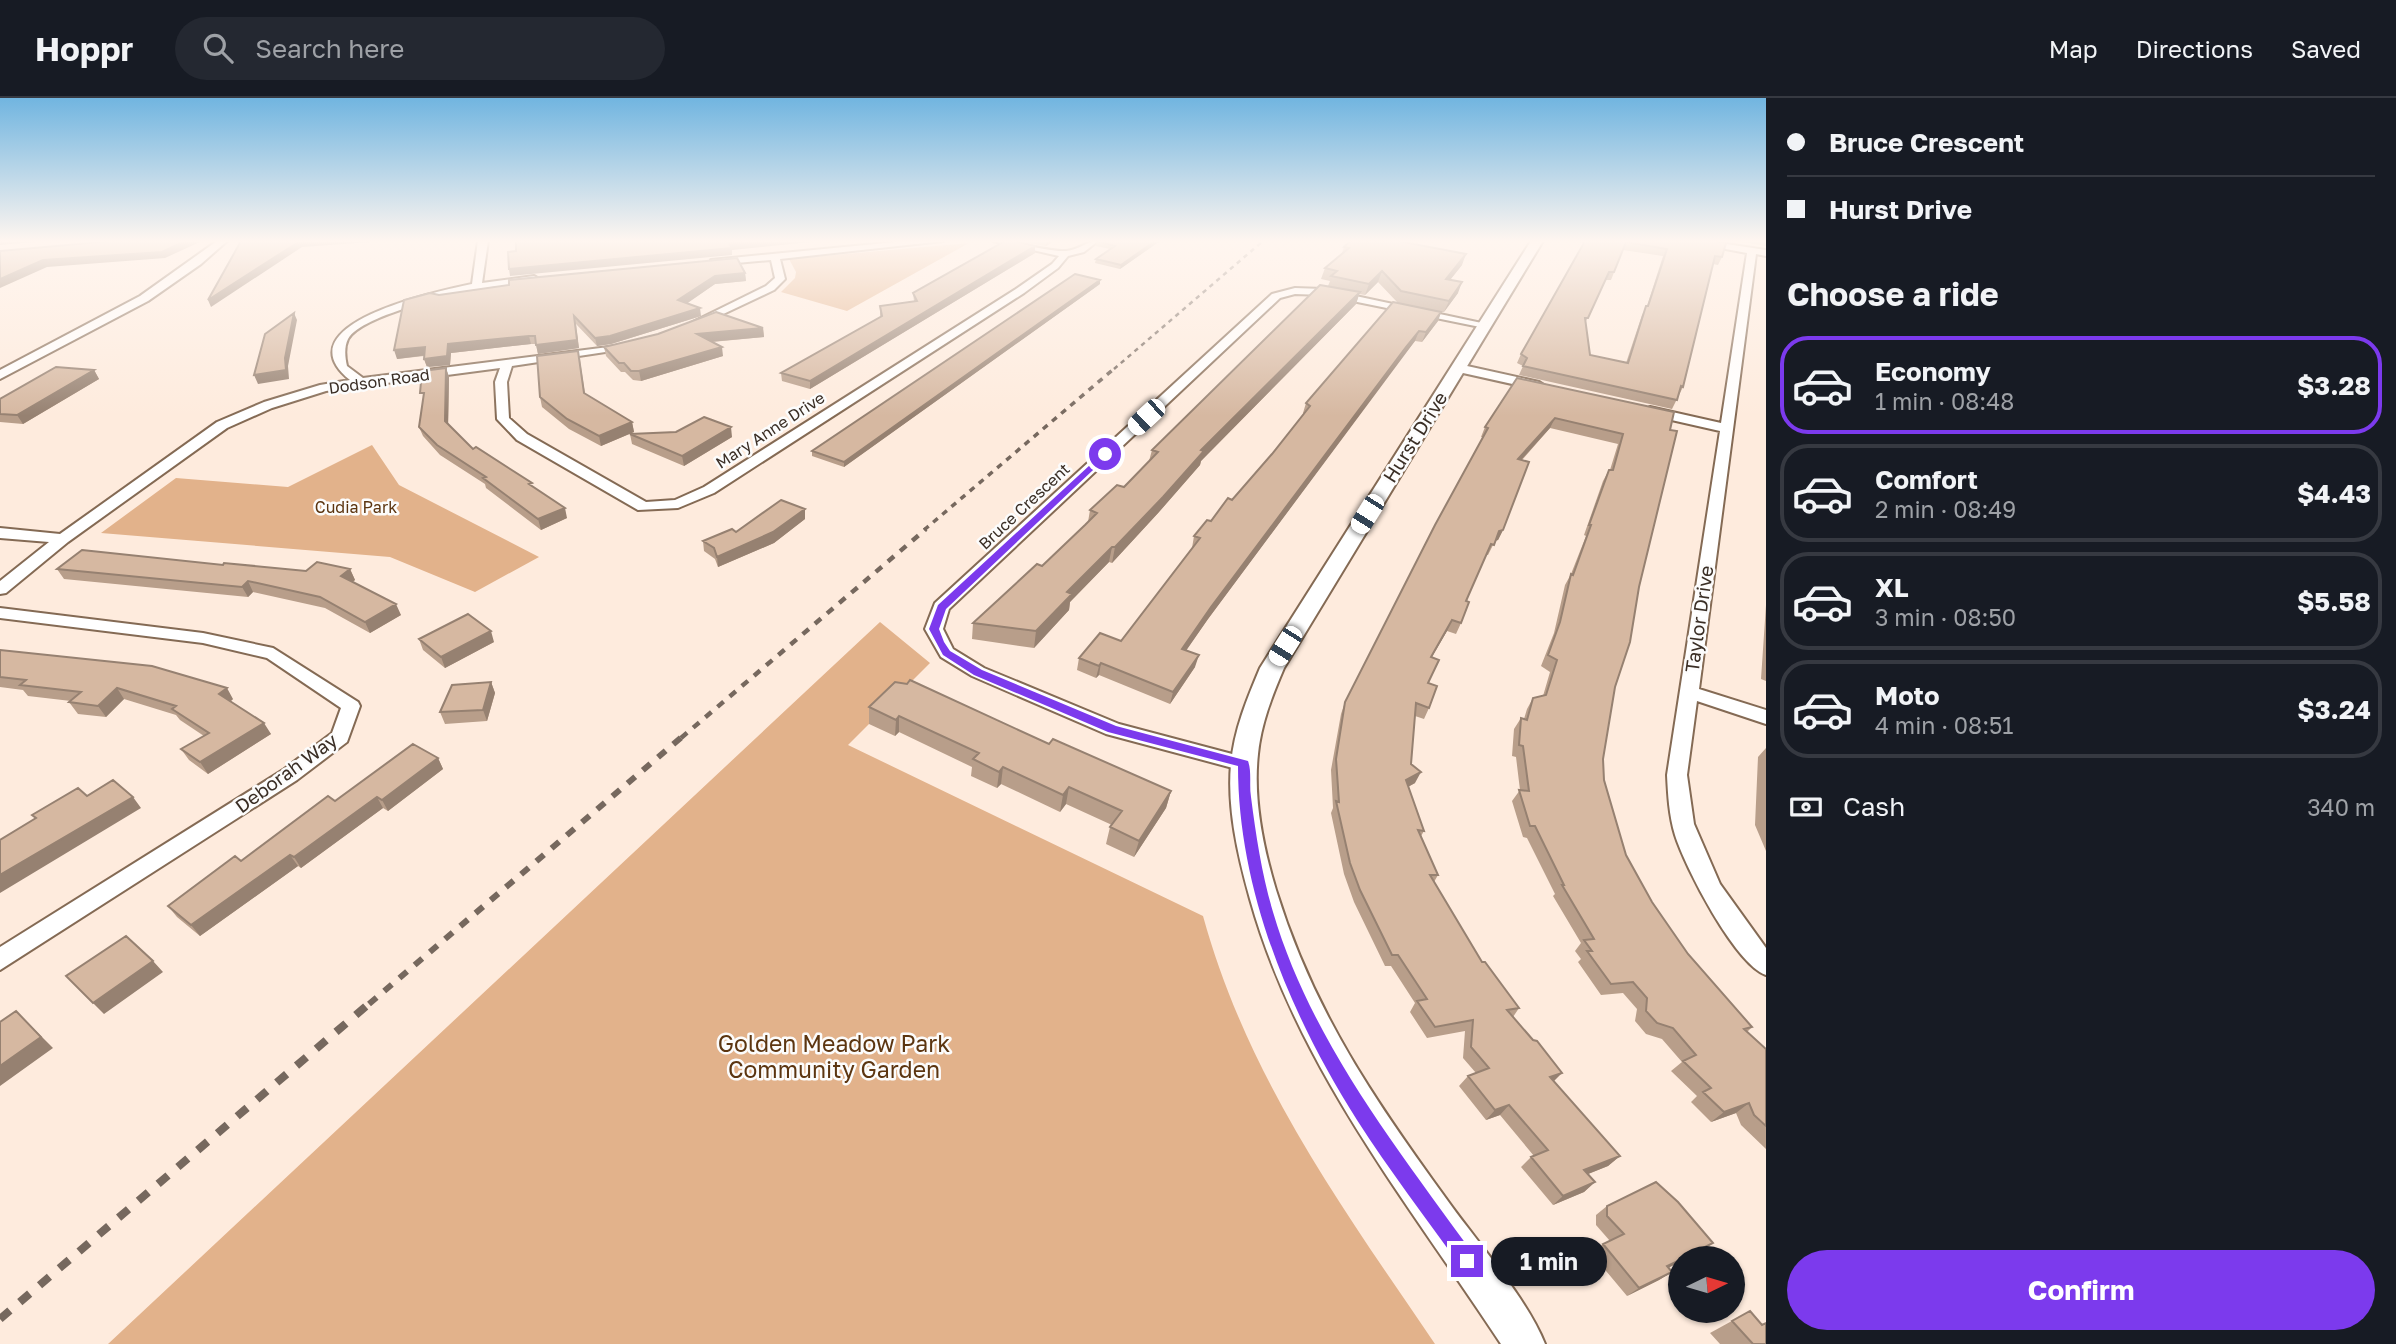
<!DOCTYPE html>
<meta charset="utf-8">
<style>
body{margin:0;font-family:"Golos Text",sans-serif;background:#242831;color:#f1f3f6;height:100vh;display:flex;flex-direction:column;font-size:26px;white-space:nowrap}
*{box-sizing:border-box;margin:0}
p{font-size:23px;color:#9ea1a6}
.icon{flex:none;width:38px;height:38px;fill:none;stroke:currentColor;stroke-width:2;stroke-linecap:round;stroke-linejoin:round}
.map{position:relative;flex:1;overflow:hidden}
.details{display:flex;flex-direction:column;background:#171b24;width:630px}
.details>*{flex:none}
.top-card{display:grid;align-content:center;height:154px;padding:0 21px;background:#171b24}
.needle{width:46px;rotate:85deg}
.controls{position:absolute;left:1668px;top:1148px;display:grid;gap:14px}
.controls a{display:grid;place-items:center;width:77px;height:77px;border-radius:50%;background:#171b24;box-shadow:0 2px 5px #0004;font-size:35px}
.end{position:absolute;width:32px;height:32px;margin:-16px;border:9px solid #7c3aed;background:#fff;box-shadow:0 0 0 4px #fff}
.from{border-radius:50%}
.bubble{position:absolute;height:49px;border-radius:24px;background:#171b24;box-shadow:0 2px 5px #0004;font-size:23px;font-weight:700;line-height:49px;text-align:center}
.car{position:absolute;width:21px;height:42px;margin:-21px -10px;border-radius:9px;box-shadow:0 0 5px 2px #0007;background:linear-gradient(#fff 24%,#345 0 40%,#fff 0 76%,#345 0 86%,#fff 0)}
.top-card b{display:flex;align-items:center;gap:24px;height:66px;font-size:26px}
.top-card b+b{border-top:2px solid #363941}
.top-card i{width:18px;height:18px;background:#f1f3f6}
ul{padding:0;list-style:none}
li{display:flex;align-items:center;gap:21px;height:98px;margin:0 14px 10px;padding:0 7px;border:4px solid #363941;border-radius:28px}
li div{flex:1}
li b{display:block;font-size:26px}
li em{font-style:normal;font-weight:700}
li.on{border-color:#7c3aed}
li>.icon{width:63px;height:63px;stroke-width:1.5}
h2{padding:0 21px;font-size:32px;line-height:84px}
.pay{display:flex;align-items:center;gap:18px;height:77px;padding:0 21px;font-size:26px}
.pay p{margin-inline-start:auto}
.action{display:flex;gap:14px;margin-top:auto;padding:14px 21px}
.action a{flex:1;height:80px;border-radius:42px;background:#7c3aed;color:#fff;font-size:28px;font-weight:700;line-height:80px;text-align:center}
header{display:flex;align-items:center;gap:42px;box-sizing:border-box;height:98px;padding:0 35px;background:#171b24;border-bottom:2px solid #363941}
header strong{font-size:33px}
nav{display:flex;gap:38px;margin-inline-start:auto;font-size:24px}
.search{width:490px;height:63px;background:#242831;display:flex;align-items:center;gap:18px;box-sizing:border-box;padding:0 24px;border-radius:38px;color:#9ea1a6;font-size:26px}
main{display:flex;flex:1;min-height:0}
.map>svg:first-child{display:block}
.green{fill:#e2b28b}
.lines{fill:none;stroke-linecap:round;stroke-linejoin:round}
.minor-casing{stroke:#846a54;stroke-width:4}
.tertiary-casing{stroke:#846a54;stroke-width:4}
.minor{fill:#fff;fill-rule:evenodd}
.tertiary{fill:#fff;fill-rule:evenodd}
.rail-far4{stroke:#76685e;stroke-width:2.5;stroke-dasharray:4.5 4.5;stroke-linecap:butt}
.rail-far3{stroke:#76685e;stroke-width:3.5;stroke-dasharray:6 6;stroke-linecap:butt}
.rail-far2{stroke:#76685e;stroke-width:4.5;stroke-dasharray:8 8;stroke-linecap:butt}
.rail-far1{stroke:#76685e;stroke-width:6;stroke-dasharray:10 10;stroke-linecap:butt}
.rail{stroke:#76685e;stroke-width:8;stroke-dasharray:13 13;stroke-linecap:butt}
.wall{fill:#b89e8a;fill-rule:evenodd}
.shaded-wall{fill:#968171}
.building{fill:#d6b8a1;stroke:#968171;stroke-width:2;fill-rule:evenodd}
.route{fill:#7c3aed}
.labels{text-anchor:middle;stroke-width:5;stroke-linejoin:round;paint-order:stroke}
.far-street-label{font-size:16px;fill:#3a2e25;stroke:#fcfcfc}
.far-park-label{font-size:16px;fill:#5c3510;stroke:#fcfcfc}
.street-label{font-size:19px;fill:#3a2e25;stroke:#fcfcfc}
.near-park-label{font-size:23px;fill:#5c3510;stroke:#fcfcfc}
</style>
<header>
<strong>Hoppr</strong>
<div class="search"><svg class="icon" aria-label="search" viewBox="0 0 24 24"><circle cx="10" cy="10" r="6"/><path d="M15 15l6 6"/></svg>Search here</div>
<nav><a>Map</a><a>Directions</a><a>Saved</a></nav>
</header>
<main>
<div class="map">
<svg width="1766" height="1246" viewBox="0 0 1766 1246">
<rect width="100%" height="100%" fill="#feebdd"/>
<!-- green -->
<path class="green" d="M969 145 847 213 781 194 795 180 796 174 789 161Z
M372 347 399 387 539 459 475 494 390 459 101 435 176 380 288 389Z
M880 524 930 565 848 647 1203 818C1248 981 1342 1109 1435 1246H108Z"/>
<g class="lines">
<defs>
<path id="minor" d="M217 143H227L201 166 148 203 0 281V272L140 198Z
M478 143H488L482 185 534 178 539 181C528 189 505 187 491 189 463 194 362 216 348 241 344 249 345 259 347 268L363 280 632 246V250L512 268 507 284 509 320 527 336 646 404 675 402 704 389 1016 191 1052 166 1059 158 993 143C1016 143 1047 154 1066 153 1079 152 1086 143 1098 143L1084 154 1068 158 1058 170 1024 195 714 395 678 410 638 412 517 342 497 321 495 284 500 270 326 293 272 310 227 330 68 444 6 495 0 496V483L49 444 0 440V430L60 436 217 324 264 304 320 287 350 282C280 226 439 193 472 186Z
M906 143H943L780 161 785 181 774 192 700 227 691 225 766 188 775 180 771 162 714 167 711 166V162Z
M1683 143H1707L1766 152V158L1756 156 1699 591 1766 612V626L1697 603 1687 677 1694 726 1720 786 1766 850V877C1735 866 1685 769 1675 737 1669 717 1668 697 1667 677L1720 333 1645 316 1644 313 1650 309 1721 325 1747 155Z
M1295 190 1323 191 1491 227 1485 230 1323 197 1295 196 1280 200 949 511 943 531 953 551 984 570 1119 626 1251 661 1254 666 1251 671 1244 673 1106 636 972 578 941 559 925 531 935 505 1272 196Z
M1458 266 1539 284 1545 288 1539 292 1454 273 1452 270Z
M0 510 203 535 273 550 358 604 360 608 347 644 297 682 0 872V849L283 672 332 635 341 610 267 560 203 545 0 520Z"/>
<path id="tertiary" d="M1531 143H1543L1284 570C1272 598 1261 626 1258 656 1253 702 1263 749 1276 792 1314 915 1375 1003 1450 1106 1479 1146 1527 1201 1545 1246H1501C1407 1103 1297 969 1250 801 1238 758 1227 711 1231 666 1234 632 1247 601 1260 570Z"/>
</defs>
<!-- minor casing -->
<use href="#minor" class="minor-casing"/>
<!-- tertiary casing -->
<use href="#tertiary" class="tertiary-casing"/>
<!-- minor -->
<use href="#minor" class="minor"/>
<!-- tertiary -->
<use href="#tertiary" class="tertiary"/>
<!-- rail-far4 -->
<path class="rail-far4" d="M1114 271 1263 143"/>
<!-- rail-far3 -->
<path class="rail-far3" d="M924 432 1116 269"/>
<!-- rail-far2 -->
<path class="rail-far2" d="M681 640 926 431"/>
<!-- rail-far1 -->
<path class="rail-far1" d="M369 906 683 638"/>
<!-- rail -->
<path class="rail" d="M0 1221 371 904"/>
</g>
<!-- wall -->
<path class="wall" d="M1018 143H1054L1046 148Z
M1097 143H1160L1120 171 1095 165 1096 161 1110 151 1096 148Z
M1350 143H1405L1404 145 1462 167 1450 182 1458 195 1444 214H1441L1438 223 1422 244 1415 243 1402 259 1208 521 1186 552 1195 569 1170 606 1099 577 1096 580 1077 572 1079 560 1121 543 1192 450 1194 438 1232 402 1272 356 1304 316 1303 315 1306 305 1397 204 1378 184 1365 197 1359 196 1356 206 1201 363 1200 367 1159 414 1112 465 1109 464 1070 504 1069 512 1034 550 972 541 973 525 1042 468 1088 424 1090 412 1124 389 1149 363 1152 352 1328 188 1330 183 1321 181 1325 170 1342 155 1344 149Z
M1580 143H1716L1722 159 1718 167 1713 166 1683 289 1672 311 1519 277 1523 268 1517 265 1521 256 1584 145 1579 144ZM1623 152 1663 158 1647 208 1642 217 1626 265 1590 257 1585 225 1606 182H1611Z
M1738 143H1766V148Z
M1035 148V155L810 291 782 283 781 275 880 219V208L914 203 913 195Z
M745 175 746 183 715 186 687 205 701 218 611 246 597 248 576 226 579 250 538 256 536 246H531L451 255 450 267 427 269 424 261V258L397 261 439 197Z
M1100 186 844 369 812 358V353Z
M763 230 764 239 712 244 723 258 641 283 633 282 625 274H621L606 258 604 249Z
M580 262 585 296 632 324 634 334 601 348 569 331 542 309 540 299Z
M446 270 449 279 448 326 473 351 533 389 567 420 541 432 486 390 485 386 440 357 423 338 419 329Z
M94 272 99 281 23 326 0 324V301Z
M1517 280 1670 332 1615 589 1603 661 1604 682 1626 757 1652 804 1688 856 1752 929 1747 934 1766 951V1051L1741 1027 1736 1015 1711 1024 1691 1004 1697 998 1671 973 1682 964 1662 941 1646 936 1635 923 1637 911 1623 895 1601 897 1578 864 1581 861 1575 853 1581 845 1553 798 1555 796 1527 740 1523 739 1512 703 1520 692 1516 659 1512 658 1514 631 1521 620 1524 621 1527 611 1533 600 1543 598 1550 574 1541 568 1554 535 1565 487 1571 476 1586 438 1584 437 1603 383 1609 372H1610L1618 346 1550 330 1522 362 1503 432 1498 442 1495 443 1488 457H1486L1466 503 1461 525 1456 536 1447 533 1432 559 1428 585 1429 610 1424 621 1415 618 1411 666 1415 685 1408 689 1424 733 1421 738 1438 777 1434 784 1482 864 1519 910 1513 919 1554 984 1620 1058 1608 1068 1588 1076 1595 1084 1584 1094 1553 1107 1521 1069 1531 1059 1534 1058 1500 1017 1486 1022 1459 988 1468 978 1476 975 1463 960 1465 933 1427 940 1410 914 1415 905 1391 868H1385L1354 804 1344 776 1331 715 1333 710 1331 672 1341 616 1345 604 1483 339H1481L1485 329Z
M630 336 732 339 684 368 632 346Z
M805 421 774 445 718 469 715 461 704 453 703 443 736 434Z
M223 467 306 473 350 471 355 482 352 484 401 517 370 535 325 510 253 494 248 499 64 481 57 471Z
M1766 507V583L1761 581Z
M419 541 494 544 445 570 423 552Z
M0 552 233 601 231 603 271 636 208 676 189 662 181 651 204 638 180 622 176 617 124 601 106 619 78 616 69 604 71 603 28 598 23 592 0 589Z
M491 584 495 595 487 623 445 626 440 614Z
M869 609 1049 646 1171 693 1166 710 1134 759 1106 746 1110 729 1112 727 1066 706 1060 714 1001 686 997 690 971 678 972 669 899 634 895 638 869 626Z
M1766 650V753L1755 727 1758 659Z
M438 660 443 671 388 713 383 710 301 770 298 768 200 838 177 819 168 808 241 763 335 703Z
M1607 1108 1713 1145 1699 1154 1680 1160V1164L1669 1169 1672 1174 1659 1182 1627 1198 1591 1155 1603 1146 1610 1143 1596 1127V1117Z
M1750 1213 1762 1227 1766 1246H1720L1710 1235Z"/>
<!-- shaded-wall -->
<path class="shaded-wall" d="M0 143H45L0 147Z
M185 143H202L165 160 47 169 0 190V181L43 162Z
M300 143H384L302 149 211 209 208 202Z
M751 143H820L732 152V157L510 178 509 171Z
M1048 143H1054L1046 148V145Z
M1155 143H1160L1120 171 1121 167Z
M1035 148V155L810 291V283Z
M1466 156 1462 167 1442 192 1446 181Z
M1382 173 1378 184 1365 197 1369 186Z
M745 175 746 183 715 186 679 211 678 202 715 178Z
M1100 182V186L844 369V364Z
M1462 184 1458 195 1444 214 1449 203Z
M1360 194 1356 206 1201 363 1200 367 1159 414 1112 465 1115 449 1201 352Z
M700 210 701 218 611 246 597 248 595 240Z
M1441 214 1438 223 1422 244 1426 234Z
M294 215 297 222 288 268 289 281 258 286 254 277 285 260Z
M574 218 579 250 538 256 536 247Z
M763 230 764 239 698 245 697 236Z
M1419 233 1415 243 1208 521 1179 563 1182 551 1211 509Z
M529 238 531 246 451 255 450 267 427 269 424 261 448 246Z
M425 249 428 257 397 261 394 252Z
M722 249 723 258 641 283 639 273Z
M446 270 449 279 448 332 445 323Z
M94 272 99 281 23 326 17 317Z
M1555 320 1550 330 1513 371 1518 361Z
M632 324 634 334 601 348 599 338Z
M731 329 732 339 684 368 682 358Z
M565 410 567 420 541 432 538 421Z
M805 411V421L774 445 718 469 717 459Z
M1503 432 1498 442 1494 443 1499 433Z
M1112 449 1109 464 1070 504 1069 512 1034 550 1036 533 1067 494Z
M350 471 355 482 346 489 341 478Z
M248 483 253 494 248 499 242 489Z
M396 506 401 517 370 535 365 524Z
M1452 522 1447 533 1425 570 1431 559Z
M491 533 494 544 445 570 441 559Z
M1199 557 1195 569 1170 606 1173 594Z
M1101 565 1099 577 1096 580 1099 568Z
M491 584 495 595 487 623 483 612Z
M117 590 124 601 106 619 98 608Z
M227 590 233 601 226 607 219 596Z
M899 618V634L895 638 896 622Z
M264 625 271 636 208 676 200 664Z
M438 660 443 671 388 713 382 702Z
M1003 669 1001 686 997 690 999 674Z
M1421 674 1415 685 1400 693 1406 682Z
M1069 689 1066 706 1060 714 1063 697Z
M1171 693 1166 710 1134 759 1139 743Z
M133 699 141 710 0 795V777Z
M377 699 383 710 301 770 294 759Z
M290 757 298 768 200 838 191 827Z
M153 863 163 874 104 916 93 905Z
M16 913 53 950 0 988V968Z
M1562 975 1552 985 1550 979Z
M1749 1005 1736 1015 1711 1024 1724 1014Z
M1509 1007 1500 1017 1486 1022 1495 1012Z
M1620 1058 1608 1068 1573 1082 1584 1072Z
M1595 1084 1584 1094 1553 1107 1563 1098Z
M1713 1145 1699 1154 1687 1160H1683Z
M1680 1162V1164L1654 1177 1667 1168Z
M1672 1174 1659 1182 1627 1198 1639 1190Z"/>
<!-- building -->
<path class="building" d="M112 143H185L162 154 43 162 0 181V153Z
M241 143H300L208 202Z
M516 143H751L729 145 732 150 509 171 508 154 516 153Z
M1005 143H1014L1035 148 810 283 781 275 882 218 880 208 917 203 913 195Z
M1097 143H1155L1121 167 1096 161 1115 148Z
M1350 143H1398L1466 156 1446 181 1462 184 1449 203 1401 193 1382 173 1369 186 1331 178 1337 173 1325 170 1349 150 1344 149Z
M1585 143H1716L1726 145 1722 159 1715 158 1683 289 1681 288 1677 302 1523 268 1527 260 1521 256ZM1626 144 1667 151 1648 208H1646L1628 265 1590 257 1585 220H1588L1609 174H1614Z
M737 160 745 175 715 178 678 202 700 210 610 238 595 240 574 218 577 242 536 247 535 238H529L448 246 447 258 424 261 425 249 394 252 404 202 430 195 439 197 509 187V182Z
M1075 176 1100 182 844 364 812 353Z
M1320 187 1360 194 1201 352 1204 353 1163 399 1115 449H1112L1067 494 1072 496 1036 533 973 525 1037 466 1042 468 1085 427 1097 415 1090 412 1117 387 1124 389 1158 354 1152 352Z
M1393 204 1441 214 1426 234 1419 233 1406 249 1211 509 1182 551 1199 557 1173 594 1101 565 1099 568 1079 560 1100 535 1121 543 1200 440 1194 438 1207 422 1211 423 1228 400 1232 402 1272 356 1310 308 1306 305Z
M716 214 763 230 697 236 722 249 639 273H631L624 265H619L604 249 658 236Z
M294 215 285 260 286 272 254 277 265 236Z
M578 253 584 295 632 324 599 338 567 321 540 299 537 258Z
M56 269 94 272 17 317 0 316V301Z
M446 270 445 323 473 351 476 349 532 385 529 386 565 410 538 421 483 380 486 379 437 347 419 329 424 295H420L422 273Z
M1517 280 1674 314 1670 332 1677 333 1639 489 1630 544 1615 589 1603 661 1604 682 1626 757 1652 804 1688 856 1752 929 1744 931 1766 951V1028L1754 1017 1749 1005 1724 1014 1703 994 1711 990 1683 963 1696 957 1673 930 1657 925 1646 913 1647 900 1633 884 1611 886 1587 853H1592L1584 842 1594 841 1562 787H1564L1535 728H1530L1519 692 1529 693 1523 648 1519 647 1521 620 1527 622 1533 600 1546 597 1557 562 1548 557 1560 524 1571 476 1573 477 1591 427H1589L1609 372H1613L1623 336 1555 320 1518 361 1529 364 1503 432 1499 433 1494 447 1491 446 1466 503 1469 504 1461 525 1452 522 1431 559 1439 562 1428 585 1437 588 1429 610 1416 605 1411 666 1421 674 1406 682 1424 733 1418 732 1438 777H1430L1482 864H1485L1519 910 1507 912 1533 942 1537 943 1562 975 1550 979 1620 1058 1584 1072 1595 1084 1563 1098 1531 1059 1548 1052 1509 1007 1495 1012 1468 978 1489 970 1471 949 1473 922 1435 929 1417 903 1427 901 1398 857H1392L1360 792 1350 765 1336 703 1339 704 1336 661 1345 604 1435 427 1488 330 1485 329Z
M704 319 731 329 682 358 630 336 676 334Z
M781 402 805 411 773 434 717 459 714 450 703 443 732 431 736 434Z
M82 452 223 467 224 465 306 473 317 464 350 471 341 478 396 506 365 524 320 499 248 483 242 489 57 471Z
M468 516 491 533 441 559 419 541Z
M0 552 152 568 227 590 219 596 264 625 200 664 181 651 209 635 172 611 176 608 117 590 98 608 69 604 81 594 20 587 26 582 0 579Z
M910 582 1049 646 1053 641 1171 693 1139 743 1110 729 1122 713 1069 689 1063 697 1003 669 999 674 973 661 979 655 899 618 896 622 869 609 895 584 907 586Z
M491 584 483 612 440 614 452 587Z
M413 646 438 660 382 702 377 699 294 759 290 757 191 827 168 808 235 758 241 763 328 698 335 703Z
M113 682 133 699 0 777V742L36 720 32 717 78 690 87 698Z
M126 838 153 863 93 905 66 878Z
M16 913 41 939 0 968V924Z
M1656 1084 1678 1104 1713 1145 1683 1160H1680V1162L1667 1168 1672 1174 1639 1190 1603 1146 1624 1136 1607 1118V1108Z
M1750 1213 1762 1227 1766 1225V1246H1753L1732 1223Z"/>
<!-- sky -->
<linearGradient id="sky" x2="0" y2="1"><stop stop-color="#71b5e0"/><stop offset="0.45" stop-color="#fff6f0"/><stop offset="1" stop-color="#fff6f0" stop-opacity="0"/></linearGradient>
<rect width="1766" height="318" fill="url(#sky)"/>
<!-- route -->
<path class="route" d="M1103 355 1110 356 946 511 939 531 944 544 950 553 982 572 1116 628 1248 663C1252 674 1249 687 1251 699 1256 738 1262 777 1273 814 1311 943 1397 1050 1474 1157L1476 1163 1474 1169 1467 1172 1461 1169C1426 1120 1389 1072 1357 1022 1291 918 1238 793 1238 668L1108 634 974 577 943 557 929 531 938 507Z"/>
<g class="labels">
<!-- far-street labels -->
<g class="far-street-label">
<text transform="translate(379 283) rotate(-8)" y="6">Dodson Road</text>
<text transform="translate(770 332) rotate(-33)" y="6">Mary Anne Drive</text>
<text transform="translate(1024 408) rotate(-43)" y="6">Bruce Crescent</text>
</g>
<!-- far-park labels -->
<g class="far-park-label">
<text x="356" y="415">Cudia Park</text>
</g>
<!-- street labels -->
<g class="street-label">
<text transform="translate(1415 339) rotate(-58)" y="7">Hurst Drive</text>
<text transform="translate(1699 521) rotate(-82)" y="7">Taylor Drive</text>
<text transform="translate(286 675) rotate(-36)" y="7">Deborah Way</text>
</g>
<!-- near-park labels -->
<g class="near-park-label">
<text x="834" y="954">Golden Meadow Park<tspan x="834" dy="26">Community Garden</tspan></text>
</g>
</g>
</svg>
<div class="controls">
<a><svg class="needle" viewBox="-14 -14 28 28"><path d="M0-13l5 13h-10z" fill="#e53935"/><path d="M0 13l5-13h-10z" fill="#9ea1a6"/></svg></a>
</div>
<i class="end from" style="left:1105px;top:356px"></i>
<i class="end" style="left:1467px;top:1163px"></i>
<div class="bubble" style="left:1491px;top:1139px;width:116px">1 min</div>
<i class="car" style="left:1146px;top:319px;rotate:227deg"></i>
<i class="car" style="left:1367px;top:416px;rotate:212deg"></i>
<i class="car" style="left:1285px;top:548px;rotate:212deg"></i>
</div>
<section class="details">
<div class="top-card">
<b><i class="from"></i>Bruce Crescent</b>
<b><i></i>Hurst Drive</b>
</div>
<h2>Choose a ride</h2>
<ul>
<li class="on"><svg class="icon" aria-label="car" viewBox="0 0 24 24"><path d="M5 17H2v-5l4-1 3-4h7l3 4 3 1v5h-3M9 17h6M6 11h13"/><circle cx="7" cy="17" r="2"/><circle cx="17" cy="17" r="2"/></svg><div><b>Economy</b><p>1 min · 08:48</p></div><em>$3.28</em></li>
<li><svg class="icon" aria-label="car" viewBox="0 0 24 24"><path d="M5 17H2v-5l4-1 3-4h7l3 4 3 1v5h-3M9 17h6M6 11h13"/><circle cx="7" cy="17" r="2"/><circle cx="17" cy="17" r="2"/></svg><div><b>Comfort</b><p>2 min · 08:49</p></div><em>$4.43</em></li>
<li><svg class="icon" aria-label="car" viewBox="0 0 24 24"><path d="M5 17H2v-5l4-1 3-4h7l3 4 3 1v5h-3M9 17h6M6 11h13"/><circle cx="7" cy="17" r="2"/><circle cx="17" cy="17" r="2"/></svg><div><b>XL</b><p>3 min · 08:50</p></div><em>$5.58</em></li>
<li><svg class="icon" aria-label="car" viewBox="0 0 24 24"><path d="M5 17H2v-5l4-1 3-4h7l3 4 3 1v5h-3M9 17h6M6 11h13"/><circle cx="7" cy="17" r="2"/><circle cx="17" cy="17" r="2"/></svg><div><b>Moto</b><p>4 min · 08:51</p></div><em>$3.24</em></li>
</ul>
<div class="pay"><svg class="icon" aria-label="cash" viewBox="0 0 24 24"><path d="M3 7h18v10H3z"/><circle cx="12" cy="12" r="2"/></svg>Cash<p>340 m</p></div>
<div class="action"><a>Confirm</a></div>
</section>
</main>
